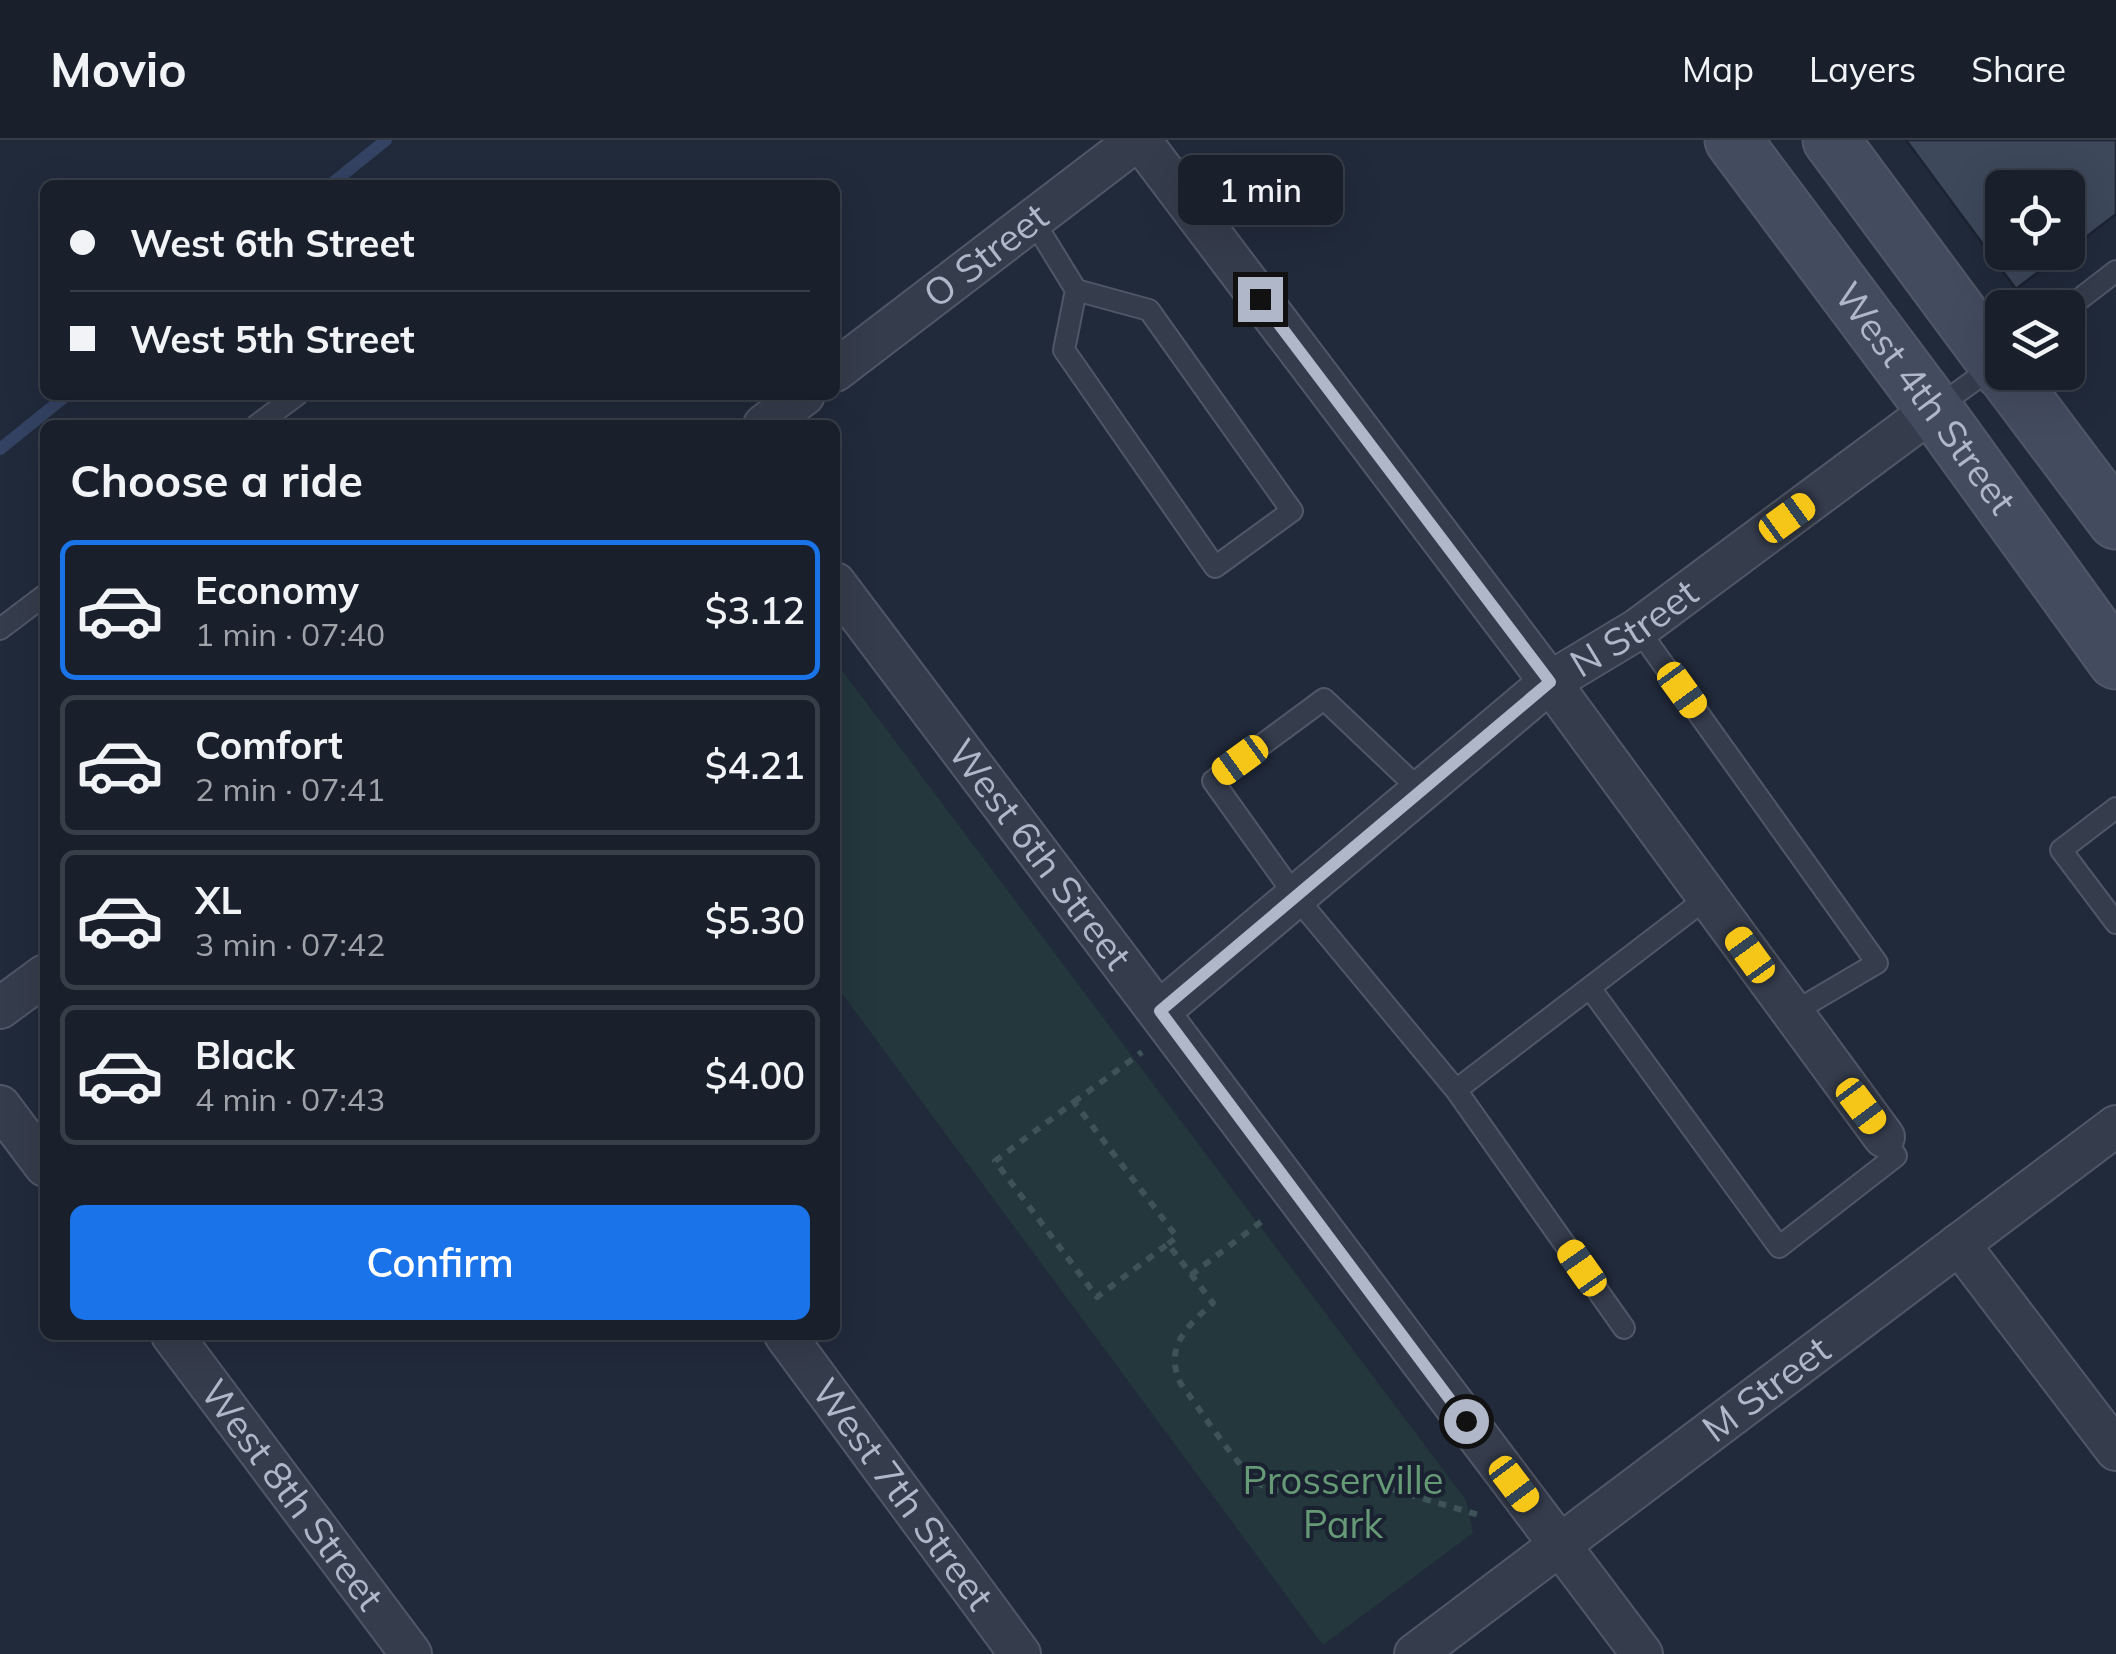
<!DOCTYPE html>
<meta charset="utf-8">
<style>
body{margin:0;font-family:Mulish,sans-serif;background:#222834;color:#f1f3f6;height:100vh;display:flex;flex-direction:column;font-size:38px;white-space:nowrap}
*{box-sizing:border-box;margin:0}
p{font-size:32px;color:#9fa3a9}
.icon{flex:none;width:55px;height:55px;fill:none;stroke:currentColor;stroke-width:2;stroke-linecap:round;stroke-linejoin:round}
.map{position:relative;flex:1;overflow:hidden}
.panel{position:absolute;left:40px;top:280px;width:800px;height:920px;display:flex;flex-direction:column;background:#19202c;border-radius:15px;box-shadow:0 10px 40px #0002,0 0 0 2px #373e48}
.panel>*{flex:none}
.guide{position:absolute;left:40px;top:40px;width:800px;height:220px;border-radius:15px;box-shadow:0 10px 40px #0002,0 0 0 2px #373e48;display:grid;align-content:center;height:220px;padding:0 30px;background:#19202c}
.tools{position:absolute;left:1985px;top:30px;display:grid;gap:20px}
.tools a{display:grid;place-items:center;width:100px;height:100px;border-radius:15px;background:#19202c;box-shadow:0 10px 40px #0002,0 0 0 2px #373e48;font-size:50px}
.end{position:absolute;width:45px;height:45px;margin:-22px;border:12px solid #b0b7c8;background:#111;box-shadow:0 0 0 5px #111}
.from{border-radius:50%}
.bubble{position:absolute;height:70px;border-radius:15px;background:#19202c;box-shadow:0 10px 40px #0002,0 0 0 2px #373e48;font-size:32px;font-weight:600;line-height:70px;text-align:center}
.car{position:absolute;width:30px;height:60px;margin:-30px -15px;border-radius:12px;box-shadow:0 0 8px 2px #0007;background:linear-gradient(#f5c518 24%,#345 0 40%,#f5c518 0 76%,#345 0 86%,#f5c518 0)}
.guide b{display:flex;align-items:center;gap:35px;height:95px;font-size:38px}
.guide b+b{border-top:2px solid #373e48}
.guide i{width:25px;height:25px;background:#f1f3f6}
ul{padding:0;list-style:none}
li{display:flex;align-items:center;gap:30px;height:140px;margin:0 20px 15px;padding:0 10px;border:5px solid #373e48;border-radius:15px}
li div{flex:1}
li b{display:block;font-size:38px}
li em{font-style:normal;font-weight:600}
li.on{border-color:#1a73e8}
li>.icon{width:90px;height:90px;stroke-width:1.5}
h2{padding:0 30px;font-size:45px;line-height:120px}
.cta{display:flex;gap:20px;margin-top:auto;padding:20px 30px}
.cta a{flex:1;height:115px;border-radius:15px;background:#1a73e8;color:#fff;font-size:40px;font-weight:600;line-height:115px;text-align:center}
header{display:flex;align-items:center;gap:60px;box-sizing:border-box;height:140px;padding:0 50px;background:#19202c;border-bottom:2px solid #373e48}
header strong{font-size:48px}
nav{display:flex;gap:55px;margin-inline-start:auto;font-size:35px}
.map>svg:first-child{display:block}
.green{fill:#23373c}
.lines{fill:none;stroke-linecap:round;stroke-linejoin:round}
.stream{stroke:#344363;stroke-width:12}
.building{fill:#3d485b;stroke:#1c2332;stroke-width:2.5}
.lane-casing{stroke:#505766;stroke-width:24}
.street-casing{stroke:#505766;stroke-width:44}
.secondary-casing{stroke:#505766;stroke-width:59}
.path{stroke:#3e5357;stroke-width:6;stroke-dasharray:8 8;stroke-linecap:butt}
.lane{stroke:#353c4c;stroke-width:20}
.street{stroke:#353c4c;stroke-width:40}
.secondary{stroke:#434b5f;stroke-width:55}
.route{stroke:#b0b7c8;stroke-width:12}
.labels{text-anchor:middle;stroke-width:8;stroke-linejoin:round;paint-order:stroke}
.street-label{font-size:38px;fill:#b0b7c8;stroke:#1a2130}
.park-label{font-size:38px;fill:#669a76;stroke:#1a2130}
</style>
<header>
<strong>Movio</strong>
<nav><a>Map</a><a>Layers</a><a>Share</a></nav>
</header>
<div class="map">
<svg width="2116" height="1514" viewBox="0 0 2116 1514">
<rect width="100%" height="100%" fill="#212a3b"/>
<!-- green -->
<path class="green" d="M835 521 1466 1360 1473 1393 1323 1505 835 844Z"/>
<g class="lines">
<!-- stream -->
<path class="stream" d="M330 45 386 0
M0 309 67 255"/>
</g>
<!-- building -->
<path class="building" d="M1906 0H2116V74L2068 111V48H2002V112H2065L2016 149Z"/>
<g class="lines">
<defs>
<path id="lane" d="M1033 80 1076 150 1064 210 1215 427 1292 371 1149 170 1076 150
M2068 168 2116 131
M1936 268 1997 224
M257 285 297 255
M0 489 45 455
M1638 489 1877 823 1792 873
M1421 651 1324 559 1213 641 1296 757 1456 950 1708 757
M2116 668 2061 710 2116 783
M1590 848 1779 1107 1896 1016 1884 997
M1456 950 1624 1188"/>
<g id="street">
<path d="M1140 0 1550 542 1884 997"/>
<path id="s1" d="M835 231 1137 0"/>
<path d="M764 285 804 255"/>
<path id="s2" d="M835 443 1642 1514"/>
<path d="M0 868 45 835"/>
<path id="s3" d="M1160 871 1550 542 1638 489 1934 269"/>
<path d="M0 966 45 1026"/>
<path d="M1959 1104 2116 1310"/>
<path id="s4" d="M172 1195 411 1514"/>
<path id="s5" d="M785 1195 1020 1514"/>
<path id="s6" d="M1415 1514 2116 986"/>
</g>
<g id="secondary">
<path id="s7" d="M1733 0 1934 269 2116 521"/>
<path d="M1831 0 2002 231"/>
<path d="M2004 232 2116 381"/>
</g>
</defs>
<!-- lane casing -->
<use href="#lane" class="lane-casing"/>
<!-- street casing -->
<use href="#street" class="street-casing"/>
<!-- secondary casing -->
<use href="#secondary" class="secondary-casing"/>
<!-- path -->
<path class="path" d="M1074 962 1142 912
M1168 1104 1177 1097 1074 962 995 1021 1097 1157 1168 1104 1213 1163C1187 1186 1163 1208 1181 1244 1197 1265 1242 1334 1261 1345 1284 1359 1316 1345 1337 1333L1482 1376
M1191 1135 1266 1078"/>
<!-- lane -->
<use href="#lane" class="lane"/>
<!-- street -->
<use href="#street" class="street"/>
<!-- secondary -->
<use href="#secondary" class="secondary"/>
</g>
<g class="lines">
<!-- route -->
<path class="route" d="M1260 159 1550 542 1160 871 1466 1281"/>
</g>
<g class="labels">
<!-- street labels -->
<g class="street-label">
<text dy="13" stroke="none"><textPath href="#s1" startOffset="190">O Street</textPath></text>
<text dy="13" stroke="none"><textPath href="#s7" startOffset="322">West 4th Street</textPath></text>
<text dy="13" stroke="none"><textPath href="#s3" startOffset="610">N Street</textPath></text>
<text dy="13" stroke="none"><textPath href="#s2" startOffset="340">West 6th Street</textPath></text>
<text dy="13" stroke="none"><textPath href="#s6" startOffset="440">M Street</textPath></text>
<text dy="13" stroke="none"><textPath href="#s4" startOffset="200">West 8th Street</textPath></text>
<text dy="13" stroke="none"><textPath href="#s5" startOffset="198">West 7th Street</textPath></text>
</g>
<!-- park labels -->
<g class="park-label">
<text x="1343" y="1354">Prosserville<tspan x="1343" dy="44">Park</tspan></text>
</g>
</g>
</svg>
<div class="tools">
<a><svg class="icon" aria-label="locate" viewBox="0 0 24 24"><circle cx="12" cy="12" r="6"/><path d="M12 2v4M12 18v4M2 12h4M18 12h4"/></svg></a>
<a><svg class="icon" aria-label="layers" viewBox="0 0 24 24"><path d="M12 4l9 5-9 5-9-5zM3 14l9 5 9-5"/></svg></a>
</div>
<i class="end from" style="left:1466px;top:1281px"></i>
<i class="end" style="left:1260px;top:159px"></i>
<div class="bubble" style="left:1178px;top:15px;width:165px">1 min</div>
<i class="car" style="left:1787px;top:378px;rotate:54deg"></i>
<i class="car" style="left:1682px;top:550px;rotate:144deg"></i>
<i class="car" style="left:1240px;top:620px;rotate:234deg"></i>
<i class="car" style="left:1750px;top:815px;rotate:324deg"></i>
<i class="car" style="left:1861px;top:966px;rotate:143deg"></i>
<i class="car" style="left:1582px;top:1128px;rotate:325deg"></i>
<i class="car" style="left:1514px;top:1344px;rotate:143deg"></i>
<div class="guide">
<b><i class="from"></i>West 6th Street</b>
<b><i></i>West 5th Street</b>
</div>
<section class="panel">
<h2>Choose a ride</h2>
<ul>
<li class="on"><svg class="icon" aria-label="car" viewBox="0 0 24 24"><path d="M5 17H2v-5l4-1 3-4h7l3 4 3 1v5h-3M9 17h6M6 11h13"/><circle cx="7" cy="17" r="2"/><circle cx="17" cy="17" r="2"/></svg><div><b>Economy</b><p>1 min · 07:40</p></div><em>$3.12</em></li>
<li><svg class="icon" aria-label="car" viewBox="0 0 24 24"><path d="M5 17H2v-5l4-1 3-4h7l3 4 3 1v5h-3M9 17h6M6 11h13"/><circle cx="7" cy="17" r="2"/><circle cx="17" cy="17" r="2"/></svg><div><b>Comfort</b><p>2 min · 07:41</p></div><em>$4.21</em></li>
<li><svg class="icon" aria-label="car" viewBox="0 0 24 24"><path d="M5 17H2v-5l4-1 3-4h7l3 4 3 1v5h-3M9 17h6M6 11h13"/><circle cx="7" cy="17" r="2"/><circle cx="17" cy="17" r="2"/></svg><div><b>XL</b><p>3 min · 07:42</p></div><em>$5.30</em></li>
<li><svg class="icon" aria-label="car" viewBox="0 0 24 24"><path d="M5 17H2v-5l4-1 3-4h7l3 4 3 1v5h-3M9 17h6M6 11h13"/><circle cx="7" cy="17" r="2"/><circle cx="17" cy="17" r="2"/></svg><div><b>Black</b><p>4 min · 07:43</p></div><em>$4.00</em></li>
</ul>
<div class="cta"><a>Confirm</a></div>
</section>
</div>
